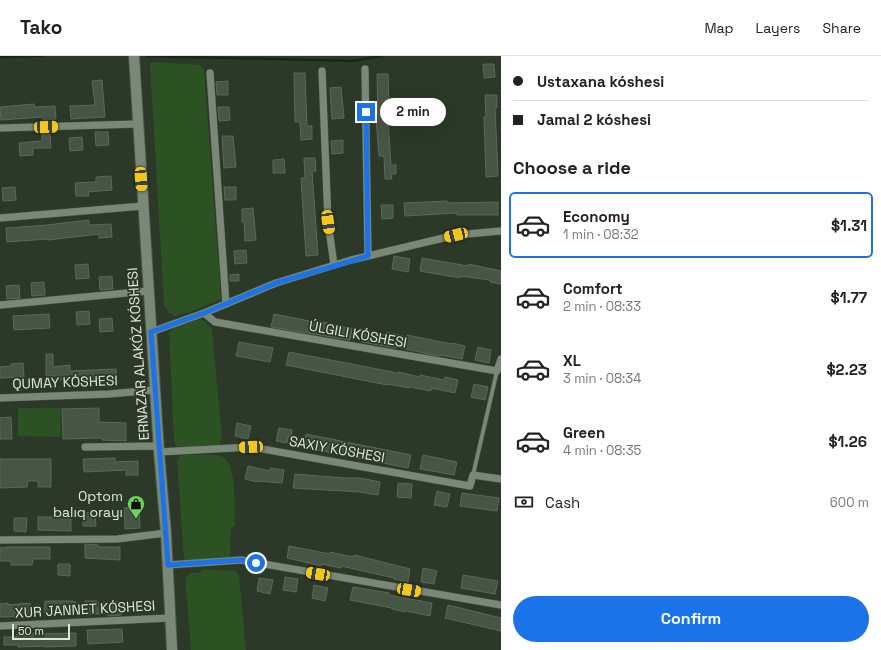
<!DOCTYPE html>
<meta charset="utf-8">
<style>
body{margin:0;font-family:"Space Grotesk",sans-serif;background:#f6f6f6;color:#222;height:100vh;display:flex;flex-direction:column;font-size:15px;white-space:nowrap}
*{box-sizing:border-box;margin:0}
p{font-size:13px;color:#767676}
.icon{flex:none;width:22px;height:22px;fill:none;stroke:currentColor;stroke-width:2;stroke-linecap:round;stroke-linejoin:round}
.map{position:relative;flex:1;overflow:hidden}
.panel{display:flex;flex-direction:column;background:#fff;width:380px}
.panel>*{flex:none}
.banner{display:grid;align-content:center;height:88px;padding:0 12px;background:#fff}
.scale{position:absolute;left:12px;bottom:10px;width:58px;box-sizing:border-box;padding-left:4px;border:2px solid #dde6dc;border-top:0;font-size:11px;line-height:14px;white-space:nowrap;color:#dde6dc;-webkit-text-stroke:3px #2c3929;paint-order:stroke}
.end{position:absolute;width:18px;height:18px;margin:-9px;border:5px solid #1a73e8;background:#fff;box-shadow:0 0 0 2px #fff}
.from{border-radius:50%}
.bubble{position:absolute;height:28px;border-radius:14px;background:#fff;box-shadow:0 4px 16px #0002;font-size:13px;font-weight:700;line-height:28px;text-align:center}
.car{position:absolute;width:12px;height:24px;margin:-12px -6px;border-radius:5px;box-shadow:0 0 3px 1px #0007;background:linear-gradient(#f5c518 24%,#345 0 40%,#f5c518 0 76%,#345 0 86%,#f5c518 0)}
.banner b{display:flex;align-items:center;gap:14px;height:38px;font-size:15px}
.banner b+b{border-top:1px solid #e0e0e0}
.banner i{width:10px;height:10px;background:#222}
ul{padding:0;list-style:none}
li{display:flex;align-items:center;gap:12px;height:66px;margin:0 8px 6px;padding:0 4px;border:2px solid transparent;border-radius:6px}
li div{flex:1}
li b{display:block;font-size:15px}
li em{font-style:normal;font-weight:700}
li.selected{border-color:#1a73e8}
li>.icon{width:36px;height:36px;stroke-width:1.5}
h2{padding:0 12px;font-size:18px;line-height:48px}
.pay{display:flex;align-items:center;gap:10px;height:44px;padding:0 12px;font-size:15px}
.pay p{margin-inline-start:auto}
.cta{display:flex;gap:8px;margin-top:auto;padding:8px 12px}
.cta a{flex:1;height:46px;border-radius:24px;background:#1a73e8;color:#fff;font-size:16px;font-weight:700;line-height:46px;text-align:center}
header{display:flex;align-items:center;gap:24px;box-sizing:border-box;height:56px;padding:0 20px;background:#fff;border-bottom:1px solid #e0e0e0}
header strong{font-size:19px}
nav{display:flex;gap:22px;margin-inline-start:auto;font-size:14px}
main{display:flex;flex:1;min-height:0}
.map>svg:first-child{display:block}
.green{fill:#2c5223}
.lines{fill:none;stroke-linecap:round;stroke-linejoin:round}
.stream{stroke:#102d09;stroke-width:2.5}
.building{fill:#475544;stroke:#5b6957}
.lane-casing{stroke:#4c574a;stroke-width:5}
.street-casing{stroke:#4c574a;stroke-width:8}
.secondary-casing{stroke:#4c574a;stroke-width:12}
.lane{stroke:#7a8977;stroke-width:3.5}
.street{stroke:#7a8977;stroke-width:7}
.secondary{stroke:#7a8977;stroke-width:10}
.route{stroke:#1a73e8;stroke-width:5}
.labels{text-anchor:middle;stroke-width:3.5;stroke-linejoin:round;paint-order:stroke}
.street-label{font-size:14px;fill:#dde6dc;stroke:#2c3929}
.poi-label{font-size:14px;fill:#dde6dc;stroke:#2c3929;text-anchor:end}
</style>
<header>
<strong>Tako</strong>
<nav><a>Map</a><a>Layers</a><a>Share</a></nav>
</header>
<main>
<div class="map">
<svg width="501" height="594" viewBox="0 0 501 594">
<rect width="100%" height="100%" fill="#2c3929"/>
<!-- green -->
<path class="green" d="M153 6 200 9 204 14 221 243 193 255 175 260 169 257 164 249 150 8Z
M200 263 205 266 212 273 222 381 220 388 218 391 179 392 176 389 174 384 169 277 175 271Z
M20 352H61L60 381 18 380V353Z
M185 399C194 399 214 397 222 401 238 409 234 454 235 469L231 472 230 502 188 505 184 503 177 405 180 400Z
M203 513 236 515 239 520 246 594H191L185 522 191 517H200Z"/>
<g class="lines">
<!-- stream -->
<path class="stream" d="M147 0 353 5 381 0
M0 1 43 0"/>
</g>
<!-- building -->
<path class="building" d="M483 8H494L495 21 484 22Z
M294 17H305L307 70H312V83L301 84 300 66H295Z
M377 18H388L389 51H387L391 109H396V118H391L392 123H385L384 100H379L376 63H378Z
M102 24 105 61 71 63 70 50 95 49 92 25Z
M228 25V39H217L216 26Z
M341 31 344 62 332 63 330 32Z
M485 39H497V52H495L498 120 486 121 484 61H486Z
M34 48 35 51 55 50 56 63 43 64V61L1 64 0 51Z
M218 51H229L230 64 219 65Z
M95 76H108L109 89 96 90Z
M42 78H50L51 92H33V99L20 100 19 87 42 85Z
M222 80H233L236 111 224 112Z
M82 81 83 94 70 95 69 82Z
M343 84V97L332 98 331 85Z
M304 102H315L316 115H312L318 199 306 200 301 122H305Z
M284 103 285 117H273V104Z
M111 120 112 134 88 136 89 140H76L75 127 96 126V121Z
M15 131 16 144 3 145 2 132Z
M224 131H236V144H225Z
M447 145V147L498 146V159H457V157L405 160 404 147Z
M381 149H393V162L382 163Z
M253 152 256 184 245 185 244 166H242V153Z
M89 164V169L111 168 112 181 99 182V178L48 184V183L7 186 6 172 47 169Z
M246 194 247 207 235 208 234 195Z
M394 200 410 203 408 216 392 213Z
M422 202 468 210V208L501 215V228L490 226V224L460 220V222L420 215Z
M88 208 89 222 76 223 75 209Z
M239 218V225H230V219Z
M112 220 113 233 100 234 99 221Z
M44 226 45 239 32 240 31 227Z
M19 229 20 242 7 243 6 230Z
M89 255 90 268 77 269 76 256Z
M49 258 50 272 14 274 13 260Z
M274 258 314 266V264L352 273 350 284 271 271Z
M112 262 113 275 100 276 99 263Z
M364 274 385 279 386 276 407 281V279L451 288 452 287 465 290 462 303 440 299V300H437L397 291 396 292 362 286Z
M239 286 273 292 270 306 236 300Z
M478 291 491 294 489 307 475 304Z
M289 296 398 317V316L420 321V319L444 324 445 321 458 324 455 337 431 332V335L409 331V332L388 328 387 329 286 309Z
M46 298H53V311L70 309V315L116 313 117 326 81 328V322L58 324 57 320H46Z
M23 307 24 321 0 322V311L11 310V308Z
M474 328 488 331 485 344 471 341Z
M99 352V366L126 367V385L102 384V382L63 383 62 353Z
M11 361 12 383H0V362Z
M237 367 251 370 248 383 235 380Z
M279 372 292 374 291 381H288L287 387 276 385Z
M306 378 411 399 408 412 303 391Z
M423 399 457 406 454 419 420 413Z
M115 402V406L138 405V419H126V414L84 416 83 403Z
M0 403H51V431H38V425H28L27 431 0 432Z
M248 410 270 415V412L284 414 282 427 259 425 258 426 245 423Z
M295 418 344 422H360L380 426 378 439 360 436 293 432Z
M398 427 412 428 411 442 397 441Z
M437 435 450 438 447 451 434 449Z
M462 437 499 442 497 455 460 450Z
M139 451 140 472 125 473 124 452Z
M95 456 96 470H83V457Z
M38 461H71V475L38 474Z
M14 462H27L26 476 14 475Z
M85 488 98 489V491H120V504L85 502Z
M289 490 330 498V496L353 501 354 499 410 513 408 526 394 523V522L341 510V512L321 508V510L287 502Z
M11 491H50V503H33L32 509H11V505H0V492Z
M58 508H70V520L58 519Z
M423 512 437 515 434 528 421 526Z
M463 519 498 525 495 538 461 532Z
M285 521 298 523 296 536 283 534Z
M259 522 273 524 270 538 257 535Z
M314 529 328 532 325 545 312 542Z
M353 531 389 537V539L432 547 430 560 406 555 405 556 392 553V552L350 544Z
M45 545H73L74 546H76V558L62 559 61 557H44Z
M85 545H97V547L120 546 121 559 108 560V557L86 559Z
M8 547V549L30 547 31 560 0 561V548Z
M448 549 501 562V575L445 562Z
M122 573 123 586 88 588 87 574Z
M36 577V578L76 577V590L44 591V590L18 591V589H4V581H17V578Z"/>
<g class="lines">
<defs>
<path id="lane" d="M473 419 497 315"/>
<path id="street" d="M365 13 368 200
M322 15 328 166 334 209
M210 17 226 248
M0 72 138 68
M0 162 143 150
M0 249 148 235
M204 257 215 266 497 315 501 303
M151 276 204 257 276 227 351 204 456 179 501 175
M0 342 109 338 155 334
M85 391 158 390
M159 396 251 391 470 430 473 419 501 423
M0 484 117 483 166 477
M168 509 241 504 501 549
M0 570 170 562"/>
<path id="secondary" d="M134 0 159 396 166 477 172 594"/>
</defs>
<!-- lane casing -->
<use href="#lane" class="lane-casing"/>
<!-- street casing -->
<use href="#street" class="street-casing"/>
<!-- secondary casing -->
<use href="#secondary" class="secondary-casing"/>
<!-- lane -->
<use href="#lane" class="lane"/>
<!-- street -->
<use href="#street" class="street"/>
<!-- secondary -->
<use href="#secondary" class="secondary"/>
</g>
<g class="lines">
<!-- route -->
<path class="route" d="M256 507 241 504 168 509 151 276 204 257 276 227 368 200 366 56"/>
</g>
<!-- icons -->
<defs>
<symbol id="shop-pin" viewBox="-11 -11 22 30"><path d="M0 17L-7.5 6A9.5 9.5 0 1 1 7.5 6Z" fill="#74d25c" stroke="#2c3929"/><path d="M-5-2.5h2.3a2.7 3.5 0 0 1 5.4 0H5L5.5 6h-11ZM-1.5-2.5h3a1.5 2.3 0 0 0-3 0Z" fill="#111"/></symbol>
</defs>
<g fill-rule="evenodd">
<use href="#shop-pin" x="126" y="438" width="20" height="27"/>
</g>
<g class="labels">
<!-- street labels -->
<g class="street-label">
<text transform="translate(358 278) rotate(10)" y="5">ÚLGILI KÓSHESI</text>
<text transform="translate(138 298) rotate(-94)" y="5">ERNAZAR ALAKÓZ KÓSHESI</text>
<text transform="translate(65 326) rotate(-2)" y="5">QUMAY KÓSHESI</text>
<text transform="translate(337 393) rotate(10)" y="5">SAXIY KÓSHESI</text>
<text transform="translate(85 553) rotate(-3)" y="5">XUR JANNET KÓSHESI</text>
</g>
<!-- poi labels -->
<g class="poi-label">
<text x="123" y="445">Optom<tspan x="123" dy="16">balıq orayı</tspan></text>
</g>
</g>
</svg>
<div class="scale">50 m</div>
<i class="end from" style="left:256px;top:507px"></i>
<i class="end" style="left:366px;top:56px"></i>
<div class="bubble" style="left:380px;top:42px;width:66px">2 min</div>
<i class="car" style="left:46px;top:71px;rotate:88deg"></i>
<i class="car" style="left:141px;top:123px;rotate:176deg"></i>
<i class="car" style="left:328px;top:166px;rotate:172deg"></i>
<i class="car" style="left:456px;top:179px;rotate:257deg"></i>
<i class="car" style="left:251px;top:391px;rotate:267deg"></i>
<i class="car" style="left:318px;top:518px;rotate:280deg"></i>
<i class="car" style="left:409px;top:534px;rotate:100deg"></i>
</div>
<section class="panel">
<div class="banner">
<b><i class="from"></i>Ustaxana kóshesi</b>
<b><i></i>Jamal 2 kóshesi</b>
</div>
<h2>Choose a ride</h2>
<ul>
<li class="selected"><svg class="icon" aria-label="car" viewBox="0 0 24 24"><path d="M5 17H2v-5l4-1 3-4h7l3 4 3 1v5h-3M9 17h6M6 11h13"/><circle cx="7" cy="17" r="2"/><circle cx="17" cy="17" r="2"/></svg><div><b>Economy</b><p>1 min · 08:32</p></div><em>$1.31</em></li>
<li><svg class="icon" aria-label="car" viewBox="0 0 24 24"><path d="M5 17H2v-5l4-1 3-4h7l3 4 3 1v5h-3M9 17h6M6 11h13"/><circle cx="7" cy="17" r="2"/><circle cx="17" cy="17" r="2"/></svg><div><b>Comfort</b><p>2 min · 08:33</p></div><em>$1.77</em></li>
<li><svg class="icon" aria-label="car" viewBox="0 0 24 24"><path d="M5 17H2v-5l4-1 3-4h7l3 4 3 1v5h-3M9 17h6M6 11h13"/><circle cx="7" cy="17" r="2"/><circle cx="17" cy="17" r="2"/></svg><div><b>XL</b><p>3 min · 08:34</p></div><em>$2.23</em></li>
<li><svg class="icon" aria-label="car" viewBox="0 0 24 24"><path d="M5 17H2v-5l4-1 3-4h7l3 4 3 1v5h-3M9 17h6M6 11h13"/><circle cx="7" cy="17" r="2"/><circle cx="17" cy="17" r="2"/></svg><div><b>Green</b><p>4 min · 08:35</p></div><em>$1.26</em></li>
</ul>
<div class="pay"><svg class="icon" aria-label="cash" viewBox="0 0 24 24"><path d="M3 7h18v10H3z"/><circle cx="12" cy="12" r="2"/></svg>Cash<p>600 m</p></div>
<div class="cta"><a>Confirm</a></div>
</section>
</main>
